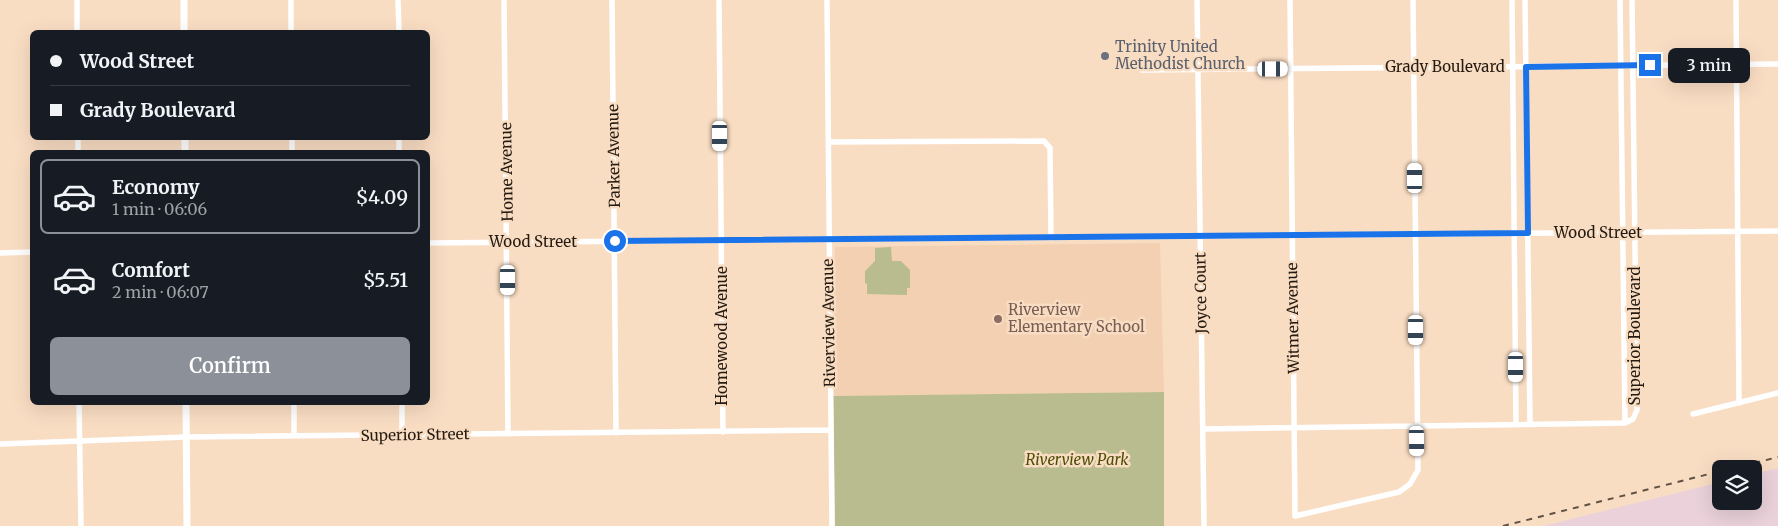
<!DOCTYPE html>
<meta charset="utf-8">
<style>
body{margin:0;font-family:Merriweather,serif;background:#20242c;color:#f1f3f6;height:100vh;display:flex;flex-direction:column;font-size:19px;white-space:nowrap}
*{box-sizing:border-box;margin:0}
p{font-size:16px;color:#9ea1a6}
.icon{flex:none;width:28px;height:28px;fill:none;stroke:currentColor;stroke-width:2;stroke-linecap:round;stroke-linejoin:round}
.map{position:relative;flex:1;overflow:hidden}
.sheet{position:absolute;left:30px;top:150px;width:400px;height:255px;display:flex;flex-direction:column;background:#171b24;border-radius:8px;box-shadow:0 5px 20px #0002}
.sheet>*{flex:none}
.hud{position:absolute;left:30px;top:30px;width:400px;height:110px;border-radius:8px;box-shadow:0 5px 20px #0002;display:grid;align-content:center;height:110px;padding:0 20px;background:#171b24}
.fabs{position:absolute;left:1712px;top:460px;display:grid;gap:10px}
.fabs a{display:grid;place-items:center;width:50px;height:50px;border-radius:8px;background:#171b24;box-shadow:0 5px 20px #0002;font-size:25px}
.end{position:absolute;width:22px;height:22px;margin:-11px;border:6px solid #1a73e8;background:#fff;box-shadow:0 0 0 2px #fff}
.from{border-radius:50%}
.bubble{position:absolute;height:35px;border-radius:8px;background:#171b24;box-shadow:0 5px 20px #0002;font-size:16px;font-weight:600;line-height:35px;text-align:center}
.car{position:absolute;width:15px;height:30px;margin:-15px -8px;border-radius:6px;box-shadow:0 0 4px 1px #0007;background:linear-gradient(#fff 24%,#345 0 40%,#fff 0 76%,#345 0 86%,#fff 0)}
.hud b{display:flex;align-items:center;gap:18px;height:48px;font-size:19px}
.hud b+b{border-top:1px solid #363941}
.hud i{width:12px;height:12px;background:#f1f3f6}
ul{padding:9px 0 0;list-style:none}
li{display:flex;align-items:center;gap:15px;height:75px;margin:0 10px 8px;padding:0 10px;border:2px solid transparent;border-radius:8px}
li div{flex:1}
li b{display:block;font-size:19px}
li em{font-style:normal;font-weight:600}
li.selected{border-color:#8c9099}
li>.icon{width:45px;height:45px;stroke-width:1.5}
.button{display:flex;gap:10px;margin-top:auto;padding:10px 20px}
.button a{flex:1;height:58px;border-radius:8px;background:#8c9099;color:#fff;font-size:20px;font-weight:600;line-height:58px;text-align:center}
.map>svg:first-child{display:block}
.built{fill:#f2d0b1}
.industrial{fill:#ead1da}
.green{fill:#b9bc8f}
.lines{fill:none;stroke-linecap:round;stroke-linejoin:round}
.minor{stroke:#fff;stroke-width:5.5}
.tertiary{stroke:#fff;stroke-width:7}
.rail{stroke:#605143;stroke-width:2;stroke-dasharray:6 6;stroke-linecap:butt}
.route{stroke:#1a73e8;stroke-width:6}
.worship-dot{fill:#6b7280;stroke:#f9ddc3;stroke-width:2}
.education-dot{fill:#8d6e63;stroke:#f9ddc3;stroke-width:2}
.labels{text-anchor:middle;stroke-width:5;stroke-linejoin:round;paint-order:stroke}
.worship-label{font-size:15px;fill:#5b616d;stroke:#f9ddc3;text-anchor:start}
.street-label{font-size:15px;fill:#241a11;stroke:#f9ddc3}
.education-label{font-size:15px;fill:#785e54;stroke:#f9ddc3;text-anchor:start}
.park-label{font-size:15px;font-style:italic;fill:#4c4d05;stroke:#f9ddc3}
</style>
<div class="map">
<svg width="1778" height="526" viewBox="0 0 1778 526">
<rect width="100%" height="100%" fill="#f9ddc3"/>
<!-- built -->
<path class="built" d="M1160 243 1164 392 833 396 835 247Z"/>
<!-- industrial -->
<path class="industrial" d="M1778 468V526H1543L1721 482V501H1754V474Z"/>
<!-- green -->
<path class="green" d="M891 247 892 261H901L910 270V288H907V295L867 294V284L865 283V271L875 261V248Z
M1164 392V526H835L833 396Z"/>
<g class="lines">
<!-- minor -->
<path class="minor" d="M77 0V32
M291 0V32
M398 0 399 32
M504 0 508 434
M612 0 616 433
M719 0 723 432
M827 0 832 526
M1197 0 1204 526
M1290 0 1295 516 1399 492 1410 484 1418 470 1413 0
M1512 0 1516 424
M1525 0 1530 424
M1620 0 1625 423
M1736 0 1739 403
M1142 70 1778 64
M78 138V152
M292 138V152
M399 138V152
M829 142 1044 141 1050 148 1051 238
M428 243 1778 231
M0 253 32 252
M79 402 81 526
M294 402V436
M402 402V436
M1693 414 1778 393
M1203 429 1625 423 1633 419 1637 410 1632 0
M0 444 186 437 830 430"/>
<!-- tertiary -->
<path class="tertiary" d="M184 0V32
M185 138V152
M186 402 187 526"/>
<!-- rail -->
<path class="rail" d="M1731 469 1778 457
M1503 526 1721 471"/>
</g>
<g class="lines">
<!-- route -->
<path class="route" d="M615 241 1528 233 1526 67 1650 65"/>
</g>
<!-- markers -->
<circle class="worship-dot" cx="1105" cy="56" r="5"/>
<circle class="education-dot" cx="998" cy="319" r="5"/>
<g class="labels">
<!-- worship labels -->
<g class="worship-label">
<text x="1115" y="52">Trinity United<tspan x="1115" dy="17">Methodist Church</tspan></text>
</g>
<!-- street labels -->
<g class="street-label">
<text x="1445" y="72">Grady Boulevard</text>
<text transform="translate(614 156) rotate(-91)" y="5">Parker Avenue</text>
<text transform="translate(507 172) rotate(-91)" y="5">Home Avenue</text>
<text x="1598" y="238">Wood Street</text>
<text x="533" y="247">Wood Street</text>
<text transform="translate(1201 293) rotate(-91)" y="5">Joyce Court</text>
<text transform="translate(1293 318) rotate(-91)" y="5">Witmer Avenue</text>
<text transform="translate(829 323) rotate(-91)" y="5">Riverview Avenue</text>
<text transform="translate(722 336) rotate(-90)" y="5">Homewood Avenue</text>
<text transform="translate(1635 336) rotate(-90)" y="5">Superior Boulevard</text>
<text transform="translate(415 435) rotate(-1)" y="5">Superior Street</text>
</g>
<!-- education labels -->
<g class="education-label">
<text x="1008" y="315">Riverview<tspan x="1008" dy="17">Elementary School</tspan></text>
</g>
<!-- park labels -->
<g class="park-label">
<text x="1077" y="465">Riverview Park</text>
</g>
</g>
</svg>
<div class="fabs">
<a><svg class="icon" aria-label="layers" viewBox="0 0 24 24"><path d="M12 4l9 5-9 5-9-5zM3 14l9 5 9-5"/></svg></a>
</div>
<i class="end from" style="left:615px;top:241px"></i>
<i class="end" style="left:1650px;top:65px"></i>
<div class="bubble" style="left:1668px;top:48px;width:82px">3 min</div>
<i class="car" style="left:1273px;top:69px;rotate:90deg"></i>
<i class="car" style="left:720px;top:136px;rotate:180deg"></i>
<i class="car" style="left:1415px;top:178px;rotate:0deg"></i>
<i class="car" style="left:508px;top:280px;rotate:180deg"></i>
<i class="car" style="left:1416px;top:330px;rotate:180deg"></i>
<i class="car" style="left:1516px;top:367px;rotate:180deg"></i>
<i class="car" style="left:1417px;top:441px;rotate:179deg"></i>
<div class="hud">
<b><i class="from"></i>Wood Street</b>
<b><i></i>Grady Boulevard</b>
</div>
<section class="sheet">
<ul>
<li class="selected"><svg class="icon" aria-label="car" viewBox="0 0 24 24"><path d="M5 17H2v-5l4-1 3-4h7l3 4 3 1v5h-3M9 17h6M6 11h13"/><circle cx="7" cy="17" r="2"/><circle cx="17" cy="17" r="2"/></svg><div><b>Economy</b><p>1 min · 06:06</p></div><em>$4.09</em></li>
<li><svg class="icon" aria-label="car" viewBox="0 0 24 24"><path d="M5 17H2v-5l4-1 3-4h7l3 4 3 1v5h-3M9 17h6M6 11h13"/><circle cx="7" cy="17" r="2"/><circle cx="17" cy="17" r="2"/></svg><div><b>Comfort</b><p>2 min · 06:07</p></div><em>$5.51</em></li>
</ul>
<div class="button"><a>Confirm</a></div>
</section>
</div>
